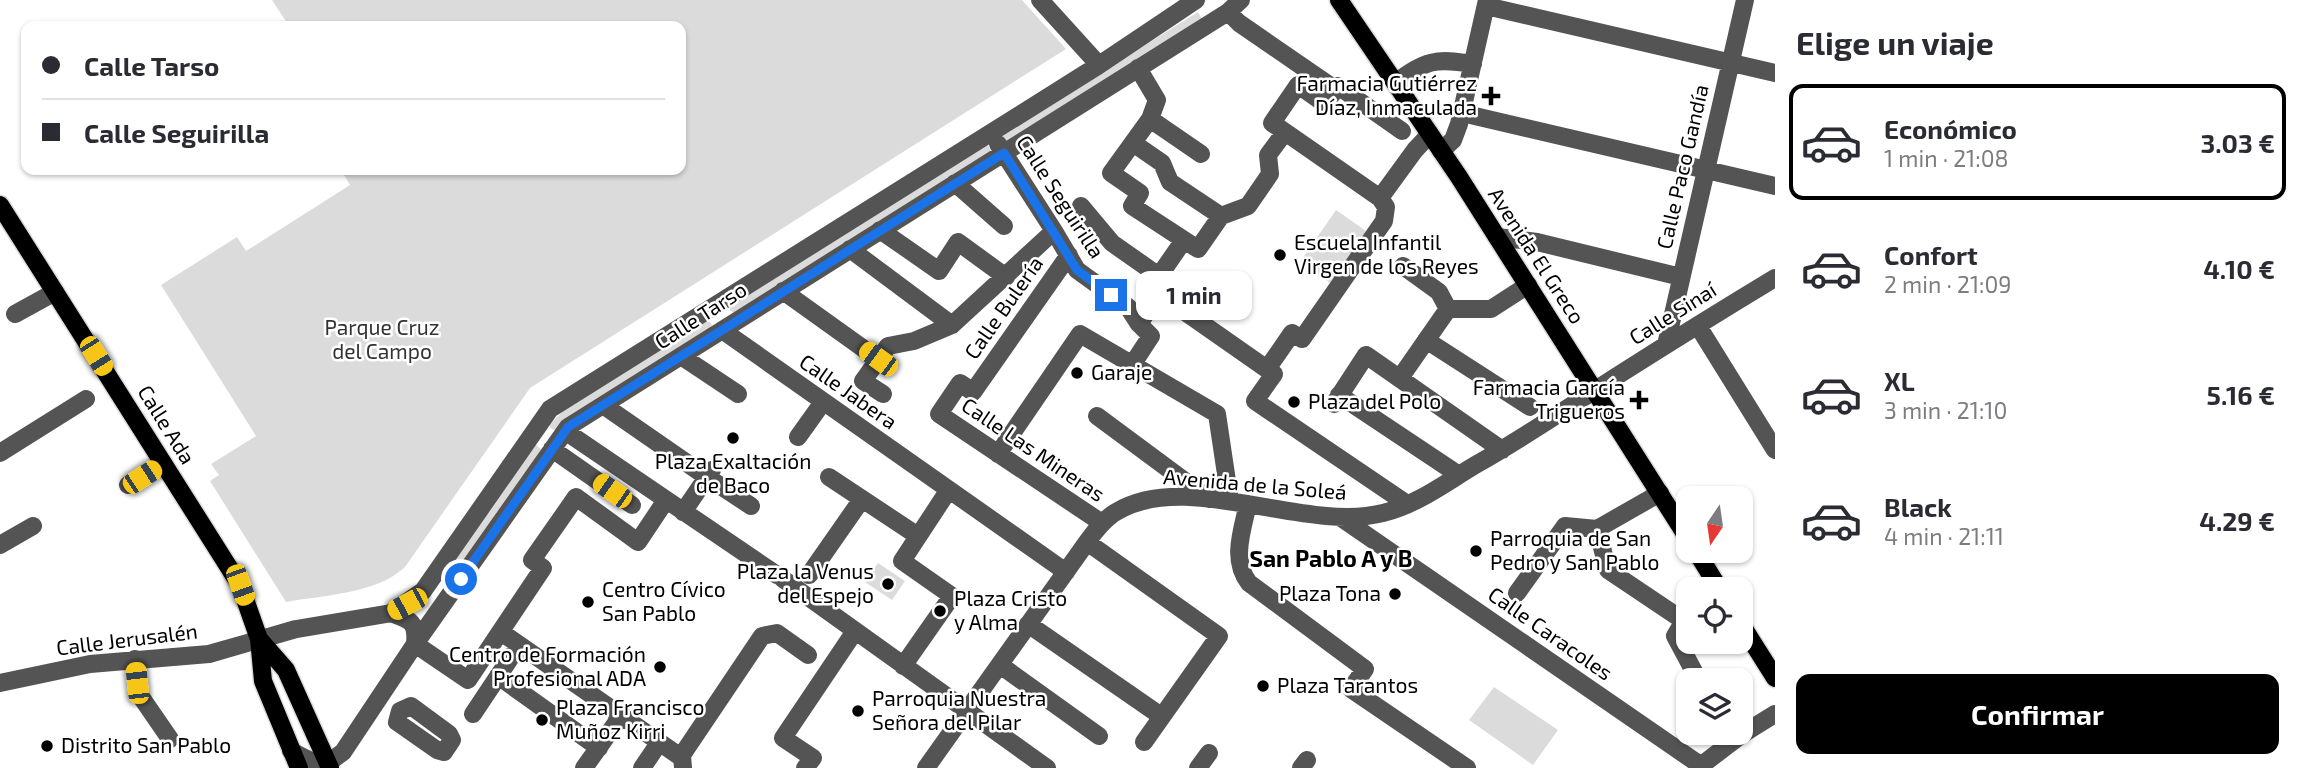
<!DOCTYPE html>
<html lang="es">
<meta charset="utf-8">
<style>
body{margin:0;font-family:"Exo 2",sans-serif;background:#f7f7f7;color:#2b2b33;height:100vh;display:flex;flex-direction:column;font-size:26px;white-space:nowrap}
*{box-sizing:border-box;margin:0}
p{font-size:23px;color:#7c7c81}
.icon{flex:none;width:38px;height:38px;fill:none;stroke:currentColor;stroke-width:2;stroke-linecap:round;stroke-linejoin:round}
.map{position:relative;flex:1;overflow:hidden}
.drawer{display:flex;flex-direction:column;background:#fff;width:525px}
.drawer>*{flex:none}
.guide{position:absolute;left:21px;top:21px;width:665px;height:154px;border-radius:14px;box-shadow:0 2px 5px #0004;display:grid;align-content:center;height:154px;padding:0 21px;background:#fff}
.needle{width:46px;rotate:193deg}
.controls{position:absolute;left:1676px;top:486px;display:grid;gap:14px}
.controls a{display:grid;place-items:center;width:77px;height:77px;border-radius:14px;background:#fff;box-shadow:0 2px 5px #0004;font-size:35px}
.end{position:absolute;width:32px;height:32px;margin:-16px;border:9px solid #1a73e8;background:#fff;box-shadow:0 0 0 4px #fff}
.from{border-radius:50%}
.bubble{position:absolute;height:49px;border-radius:14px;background:#fff;box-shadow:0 2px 5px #0004;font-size:23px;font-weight:700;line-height:49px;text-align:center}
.car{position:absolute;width:21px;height:42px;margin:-21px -10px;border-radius:9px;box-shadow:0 0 5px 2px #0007;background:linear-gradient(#f5c518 24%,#345 0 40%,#f5c518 0 76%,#345 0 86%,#f5c518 0)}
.guide b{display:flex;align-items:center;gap:24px;height:66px;font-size:26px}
.guide b+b{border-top:2px solid #e1e1e2}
.guide i{width:18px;height:18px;background:#2b2b33}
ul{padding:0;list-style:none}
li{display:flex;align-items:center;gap:21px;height:116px;margin:0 14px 10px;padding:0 7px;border:4px solid transparent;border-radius:14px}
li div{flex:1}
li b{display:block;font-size:26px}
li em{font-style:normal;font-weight:700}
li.selected{border-color:#000}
li>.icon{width:63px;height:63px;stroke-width:1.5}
h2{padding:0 21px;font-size:32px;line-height:84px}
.button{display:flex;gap:14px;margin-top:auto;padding:14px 21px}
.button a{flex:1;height:80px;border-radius:14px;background:#000;color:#fff;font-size:28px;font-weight:700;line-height:80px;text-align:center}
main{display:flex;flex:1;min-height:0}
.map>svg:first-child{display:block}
.green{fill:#dbdbdb}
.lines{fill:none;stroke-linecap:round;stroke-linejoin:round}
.major-casing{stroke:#dbdbdb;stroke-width:21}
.minor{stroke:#545454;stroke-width:18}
.major{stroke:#000;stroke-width:18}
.route{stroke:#1a73e8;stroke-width:9}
.poi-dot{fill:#000;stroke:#fff;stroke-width:2.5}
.labels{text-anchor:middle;stroke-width:5;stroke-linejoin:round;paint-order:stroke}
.poi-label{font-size:21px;fill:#000;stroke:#fff;text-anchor:start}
.street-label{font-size:21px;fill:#000;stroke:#fff}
.park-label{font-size:21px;fill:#323232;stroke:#fff}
.neighbourhood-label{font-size:23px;font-weight:bold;fill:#000;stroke:#fff}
</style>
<main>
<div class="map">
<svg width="1775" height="768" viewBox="0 0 1775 768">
<rect width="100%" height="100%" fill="#fff"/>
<!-- green -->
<path class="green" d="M272 0H1022L1066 49 530 388 405 567C376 594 324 595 286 602L210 481 219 475 211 464 256 436 161 285 237 237 246 251 350 185 341 170H681V26H289Z
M1198 12 1202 19 1008 141 1003 138 1004 133Z
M988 145 991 151 988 153 734 313 730 310V305Z
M1336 210 1366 231 1330 283 1300 262Z
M708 320 712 325 709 329 554 430 550 428V424L564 410Z
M536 445 541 449 540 452 455 575 448 570 533 447Z
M878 563 905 581 892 600 865 582Z
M1494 687 1558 730 1533 765 1469 720Z"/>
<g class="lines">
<defs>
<path id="major" d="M1339 0 1459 177 1689 540
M0 205 240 585 259 639 263 681 299 768
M1696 551 1720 590
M1741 624 1775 678
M259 639 286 670 330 768"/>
</defs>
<!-- major casing -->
<use href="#major" class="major-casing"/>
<!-- minor -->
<path class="minor" d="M1040 0 1099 65
M1486 6 1775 73
M1228 12 1239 23 1329 85
M1138 68 1157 100 1150 119 1201 154
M1395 83C1426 60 1435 58 1473 64
M1462 113 1775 186
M1150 119 1111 173 1140 193 1132 206 1198 249 1221 216 1248 206 1270 174 1268 155 1285 132
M1133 143 1162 163 1170 182 1221 216
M998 144 1054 231 1077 270 1128 307 1139 324 1151 336 1132 365
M1441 151 1453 140 1459 124 1487 0
M955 183 1004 226
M1380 198 1415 150 1430 134
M1081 206 1112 243 1159 276 1151 288 1274 374 1255 401 1407 504
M880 230 939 271 958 242 1006 277
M1497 237 1537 242 1681 277
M850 249 952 325
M1069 255 973 392 960 383 939 414 1102 523
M1403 266 1439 292 1448 309
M1159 276 1184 240
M783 291 878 359
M15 314 55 292
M1139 324 1159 294
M1698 326 1775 450
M722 330 1066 572
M1426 340 1530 407
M1666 345 1745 0
M681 356 738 394
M1267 369 1292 333 1302 339 1384 221 1386 207 1380 198 1272 123 1298 85 1325 104 1338 86 1402 131
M1400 378 1448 309H1491L1528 285
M883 394 863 381 888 346 914 341 952 325 1054 231
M1339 395 1459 475
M1334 404 1366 355 1502 450
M603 405 707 477 712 470
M1097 416 1209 499
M565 431 777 575
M798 437 823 402
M552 449 632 505
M0 453 86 399
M998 454 1080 334 1217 414 1230 501
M829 477 918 536
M128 485 163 463
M1248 504C1242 531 1231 560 1249 583L1365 669 1351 689 1467 768
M683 512 707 477 751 506
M1340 517 1700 765
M1597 529 1608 570 1684 621 1675 636 1699 681
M1087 542 1219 636 1144 742
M0 545 33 526
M809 575 862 499
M783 579 1047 768
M1517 593 1565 526 1597 529 1660 493
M391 613C410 620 417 621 415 644L468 680 543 568 532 560 576 497 638 542 666 500
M1028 624 1161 716
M501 632 682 758
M135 659 139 694 170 739
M1000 665 1099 736
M903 666 952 596 902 561 948 491
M498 676 599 748
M0 683 90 664 209 654 296 629 391 613 423 591 550 409 1099 65 1196 0
M411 706 449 734 452 740 444 752 437 750 397 722 400 711Z
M473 714 519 645
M1739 733 1741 735 1775 714
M291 751 311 761 328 763 343 752 415 644 568 427 1228 12 1241 0
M584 768 621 716
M642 768 659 743
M683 768 682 755 762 636 777 633 808 655
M805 768 813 758 783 738 855 631
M926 768 1087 542C1095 531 1104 519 1116 512 1187 469 1304 533 1383 513 1417 505 1448 481 1477 464 1525 437 1570 406 1617 376 1669 343 1722 310 1775 278
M1198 768 1209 753
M1301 768 1307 760
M1698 768 1741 735"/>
<!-- major -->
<use href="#major" class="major"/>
</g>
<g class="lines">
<!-- route -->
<path class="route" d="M461 579 568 427 1004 153 1077 270 1111 295"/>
</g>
<!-- markers -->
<g class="poi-dot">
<path d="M1487.5 85.5h7v7h7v7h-7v7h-7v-7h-7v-7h7z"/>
<circle cx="1280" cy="255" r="7"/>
<circle cx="1077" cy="373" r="7"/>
<path d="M1635.5 389.5h7v7h7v7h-7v7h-7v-7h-7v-7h7z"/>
<circle cx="1294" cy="402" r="7"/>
<circle cx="733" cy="438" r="7"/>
<circle cx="1476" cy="551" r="7"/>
<circle cx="888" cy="584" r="7"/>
<circle cx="1395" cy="594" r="7"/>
<circle cx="588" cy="602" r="7"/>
<circle cx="940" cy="611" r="7"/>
<circle cx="660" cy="667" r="7"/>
<circle cx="1263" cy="686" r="7"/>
<circle cx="858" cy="711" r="7"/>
<circle cx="542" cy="720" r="7"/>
<circle cx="47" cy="746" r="7"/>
</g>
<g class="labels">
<!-- poi labels -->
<g class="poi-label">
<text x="1477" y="91" text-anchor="end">Farmacia Gutiérrez<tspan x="1477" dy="24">Díaz, Inmaculada</tspan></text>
<text x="1294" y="250">Escuela Infantil<tspan x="1294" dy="24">Virgen de los Reyes</tspan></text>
<text x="1091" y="380">Garaje</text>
<text x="1625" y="395" text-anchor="end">Farmacia García<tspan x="1625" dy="24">Trigueros</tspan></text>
<text x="1308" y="409">Plaza del Polo</text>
<text x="733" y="469" text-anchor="middle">Plaza Exaltación<tspan x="733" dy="24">de Baco</tspan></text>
<text x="1490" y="546">Parroquia de San<tspan x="1490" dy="24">Pedro y San Pablo</tspan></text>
<text x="874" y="579" text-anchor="end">Plaza la Venus<tspan x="874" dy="24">del Espejo</tspan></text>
<text x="602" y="597">Centro Cívico<tspan x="602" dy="24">San Pablo</tspan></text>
<text x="1381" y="601" text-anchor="end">Plaza Tona</text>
<text x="954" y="606">Plaza Cristo<tspan x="954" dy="24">y Alma</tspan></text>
<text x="646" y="662" text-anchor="end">Centro de Formación<tspan x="646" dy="24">Profesional ADA</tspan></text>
<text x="1277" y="693">Plaza Tarantos</text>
<text x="872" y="706">Parroquia Nuestra<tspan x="872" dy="24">Señora del Pilar</tspan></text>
<text x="556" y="715">Plaza Francisco<tspan x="556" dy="24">Muñoz Kirri</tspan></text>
<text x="61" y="753">Distrito San Pablo</text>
</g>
<!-- street labels -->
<g class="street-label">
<text transform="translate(1683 167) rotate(-77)" y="7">Calle Paco Gandía</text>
<text transform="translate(1060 197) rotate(57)" y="7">Calle Seguirilla</text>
<text transform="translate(1536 256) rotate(57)" y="7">Avenida El Greco</text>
<text transform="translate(1004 308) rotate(-55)" y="7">Calle Bulería</text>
<text transform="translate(1673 314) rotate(-32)" y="7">Calle Sinaí</text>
<text transform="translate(701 316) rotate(-33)" y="7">Calle Tarso</text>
<text transform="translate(848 392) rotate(35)" y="7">Calle Jabera</text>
<text transform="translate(166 425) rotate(58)" y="7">Calle Ada</text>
<text transform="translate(1033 450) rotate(34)" y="7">Calle Las Mineras</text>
<text transform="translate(1255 485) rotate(5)" y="7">Avenida de la Soleá</text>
<text transform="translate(1550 634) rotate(35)" y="7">Calle Caracoles</text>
<text transform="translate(127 640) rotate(-7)" y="7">Calle Jerusalén</text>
</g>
<!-- park labels -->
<g class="park-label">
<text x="382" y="335">Parque Cruz<tspan x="382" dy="24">del Campo</tspan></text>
</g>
<!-- neighbourhood labels -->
<g class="neighbourhood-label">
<text x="1331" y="567">San Pablo A y B</text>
</g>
</g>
</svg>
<div class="controls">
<a><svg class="needle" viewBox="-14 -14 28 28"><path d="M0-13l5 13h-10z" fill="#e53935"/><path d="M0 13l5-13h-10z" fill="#7c7c81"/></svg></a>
<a><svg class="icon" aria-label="locate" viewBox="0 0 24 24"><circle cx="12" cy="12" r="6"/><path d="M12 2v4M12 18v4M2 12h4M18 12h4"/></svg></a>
<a><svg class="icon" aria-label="layers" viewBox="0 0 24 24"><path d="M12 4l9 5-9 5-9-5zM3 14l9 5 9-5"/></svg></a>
</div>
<i class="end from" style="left:461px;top:579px"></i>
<i class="end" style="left:1111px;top:295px"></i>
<div class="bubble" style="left:1136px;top:271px;width:116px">1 min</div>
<i class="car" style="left:96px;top:356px;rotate:148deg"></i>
<i class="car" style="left:878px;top:359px;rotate:306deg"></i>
<i class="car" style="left:142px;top:477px;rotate:57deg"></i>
<i class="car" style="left:612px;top:491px;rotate:305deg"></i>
<i class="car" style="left:240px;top:585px;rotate:160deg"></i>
<i class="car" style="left:407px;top:604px;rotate:242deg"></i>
<i class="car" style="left:137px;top:683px;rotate:354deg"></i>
<div class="guide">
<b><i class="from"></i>Calle Tarso</b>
<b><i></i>Calle Seguirilla</b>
</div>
</div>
<section class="drawer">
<h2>Elige un viaje</h2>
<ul>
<li class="selected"><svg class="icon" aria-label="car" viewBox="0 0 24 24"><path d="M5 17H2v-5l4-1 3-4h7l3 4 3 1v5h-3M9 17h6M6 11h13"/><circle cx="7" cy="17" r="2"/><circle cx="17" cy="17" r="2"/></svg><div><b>Económico</b><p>1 min · 21:08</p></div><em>3.03 €</em></li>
<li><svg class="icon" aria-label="car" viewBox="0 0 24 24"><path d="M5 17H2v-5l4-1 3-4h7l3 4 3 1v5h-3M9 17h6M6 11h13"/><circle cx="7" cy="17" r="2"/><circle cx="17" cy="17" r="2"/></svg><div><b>Confort</b><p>2 min · 21:09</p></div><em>4.10 €</em></li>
<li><svg class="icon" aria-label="car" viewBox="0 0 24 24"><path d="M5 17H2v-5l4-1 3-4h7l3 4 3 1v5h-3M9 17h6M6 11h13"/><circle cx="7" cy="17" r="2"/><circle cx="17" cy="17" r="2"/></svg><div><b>XL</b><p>3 min · 21:10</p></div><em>5.16 €</em></li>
<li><svg class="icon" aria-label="car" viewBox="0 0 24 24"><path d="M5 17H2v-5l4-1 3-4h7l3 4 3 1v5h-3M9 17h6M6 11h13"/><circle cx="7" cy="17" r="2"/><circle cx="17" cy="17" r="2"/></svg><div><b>Black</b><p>4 min · 21:11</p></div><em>4.29 €</em></li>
</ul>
<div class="button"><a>Confirmar</a></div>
</section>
</main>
